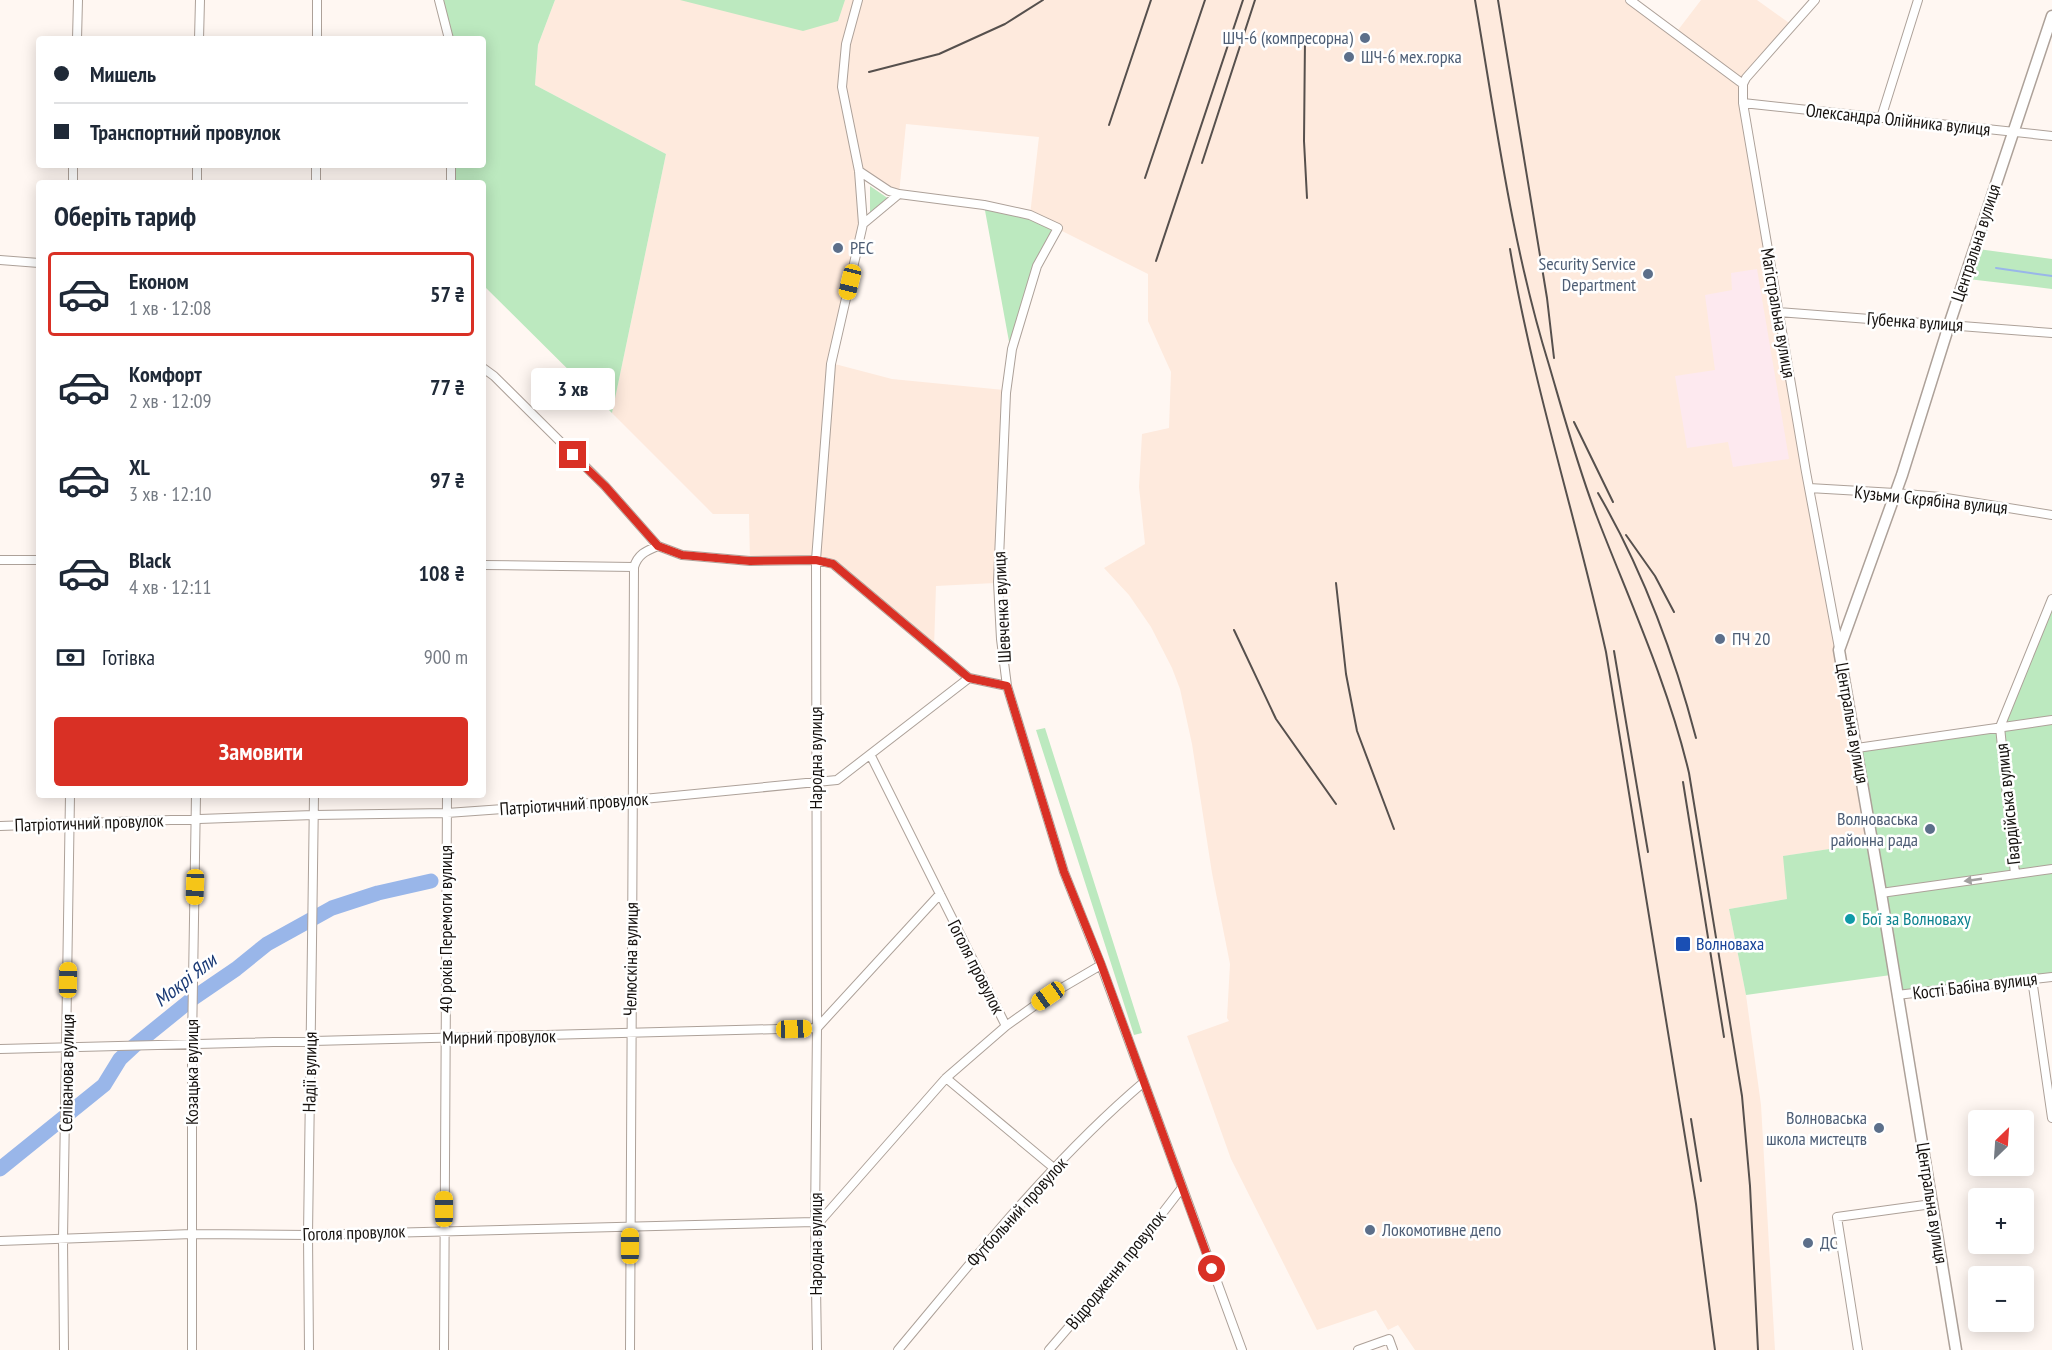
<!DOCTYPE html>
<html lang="uk">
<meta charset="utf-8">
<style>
body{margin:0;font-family:"PT Sans Narrow",sans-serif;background:#f2f2f3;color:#1f2937;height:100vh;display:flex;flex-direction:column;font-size:22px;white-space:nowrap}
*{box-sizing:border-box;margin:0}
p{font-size:20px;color:#747a83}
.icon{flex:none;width:33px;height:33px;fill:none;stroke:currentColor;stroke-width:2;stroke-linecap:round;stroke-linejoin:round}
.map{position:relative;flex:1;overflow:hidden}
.panel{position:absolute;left:36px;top:180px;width:450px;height:618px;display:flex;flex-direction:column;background:#fff;border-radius:6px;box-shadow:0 3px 15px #0003}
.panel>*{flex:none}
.hud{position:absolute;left:36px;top:36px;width:450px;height:132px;border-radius:6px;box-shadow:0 3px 15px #0003;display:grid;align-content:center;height:132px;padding:0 18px;background:#fff}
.needle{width:39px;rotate:25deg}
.buttons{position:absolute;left:1968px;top:1110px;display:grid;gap:12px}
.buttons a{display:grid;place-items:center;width:66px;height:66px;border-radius:6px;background:#fff;box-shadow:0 3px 15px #0003;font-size:30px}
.end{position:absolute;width:27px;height:27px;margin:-14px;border:8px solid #d93025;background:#fff;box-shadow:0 0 0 3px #fff}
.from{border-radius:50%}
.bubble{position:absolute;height:42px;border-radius:6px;background:#fff;box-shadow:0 3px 15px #0003;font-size:20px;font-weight:800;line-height:42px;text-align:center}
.car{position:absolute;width:18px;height:36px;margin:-18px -9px;border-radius:8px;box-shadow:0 0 4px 2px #0007;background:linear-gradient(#f5c518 24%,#345 0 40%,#f5c518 0 76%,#345 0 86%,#f5c518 0)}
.hud b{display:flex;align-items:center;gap:21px;height:57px;font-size:22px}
.hud b+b{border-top:2px solid #e0e1e3}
.hud i{width:15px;height:15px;background:#1f2937}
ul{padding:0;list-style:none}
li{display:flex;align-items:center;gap:18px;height:84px;margin:0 12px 9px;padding:0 6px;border:3px solid transparent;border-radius:6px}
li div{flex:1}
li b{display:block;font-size:22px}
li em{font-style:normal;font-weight:800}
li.on{border-color:#d93025}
li>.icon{width:54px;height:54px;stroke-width:1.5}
h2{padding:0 18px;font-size:27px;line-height:72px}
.pay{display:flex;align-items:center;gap:15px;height:66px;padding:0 18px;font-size:22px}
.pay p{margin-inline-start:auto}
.action{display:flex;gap:12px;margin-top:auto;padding:12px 18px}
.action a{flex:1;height:69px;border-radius:6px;background:#d93025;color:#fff;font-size:24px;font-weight:800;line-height:69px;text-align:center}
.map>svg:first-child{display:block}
.built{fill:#feeadd}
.education{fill:#fde9ef}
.green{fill:#bce9bf}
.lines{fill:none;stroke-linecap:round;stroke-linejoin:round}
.stream{stroke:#99b6e9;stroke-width:2}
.river{stroke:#99b6e9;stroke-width:15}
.minor-casing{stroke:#ada199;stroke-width:10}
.major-casing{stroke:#ada199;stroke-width:13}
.minor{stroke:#fff;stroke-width:8}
.major{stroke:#fff;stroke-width:10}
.rail{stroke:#56504d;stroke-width:2}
.oneway{fill:#a2a09f}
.route{stroke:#d93025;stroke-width:8}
.service-dot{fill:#5c6f8a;stroke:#fff;stroke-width:2}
.culture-dot{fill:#0f9aa8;stroke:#fff;stroke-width:2}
.transit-dot{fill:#1a4fb4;stroke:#fff;stroke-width:2}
.labels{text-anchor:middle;stroke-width:5;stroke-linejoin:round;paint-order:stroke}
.service-label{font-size:18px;fill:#4e5e75;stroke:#fff;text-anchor:start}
.street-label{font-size:18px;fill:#16120f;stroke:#fff}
.culture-label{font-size:18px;fill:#0d838f;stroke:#fff;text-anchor:start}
.transit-label{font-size:18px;fill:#164399;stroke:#fff;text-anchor:start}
.water-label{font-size:20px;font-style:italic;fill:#193975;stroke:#fff}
</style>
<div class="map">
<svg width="2052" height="1350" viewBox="0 0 2052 1350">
<rect width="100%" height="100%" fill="#fff7f2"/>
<!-- built -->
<path class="built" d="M555 0H1630L1675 34 1701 0H1757L1792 25 1743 85 1869 843 1784 856 1787 899 1729 909 1746 995 1761 1105 1775 1350H1415L1398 1325 1388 1330 1376 1310 1317 1330 1231 1159 1187 1036 1229 1021 1227 1018 1230 964 1212 873 1192 744 1180 689 1172 668 1151 627 1129 595 1104 568 1145 544 1139 487 1142 434 1169 428 1171 372 1148 321V274L1030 215 1039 137 906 124 899 194 860 171 863 224 831 363 892 379 1004 390 996 498 995 583 936 586 934 648 833 564 750 561 749 514H713L612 413 666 154 535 85 538 45Z"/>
<!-- education -->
<path class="education" d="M1757 269 1789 459 1733 467 1728 442 1687 448 1675 376 1715 370 1705 295 1732 290 1731 273Z"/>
<!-- green -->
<path class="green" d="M439 0H555L538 45 535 85 666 154 612 413 483 285V183H451V165H483V39H449Z
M680 0H845L838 21 803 31Z
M870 186 889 199 870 214Z
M984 205 1030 215 1058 228 1037 266 1010 347Z
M1978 249 2052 259V289L1968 279Z
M2052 599V977L1901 995 1860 748 2000 727Z
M1045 728 1142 1033 1134 1035 1036 730Z
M1869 843 1891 975 1746 995 1729 909 1787 899 1783 856Z"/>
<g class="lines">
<!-- stream -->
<path class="stream" d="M1996 268 2052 276"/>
<!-- river -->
<path class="river" d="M0 1169 104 1085 120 1059 134 1046 192 999 236 969 267 944 332 908 378 893 431 881"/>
<defs>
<path id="minor" d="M439 0 449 39
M1630 0 1743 84
M1815 0 1746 78 1743 84V103L1806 472 1839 648
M77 39 78 0
M199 39 200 0
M317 39V0
M1743 103 2052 136
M1881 118 1918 0
M859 171 889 191 899 194
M73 183V165
M197 183V165
M316 183V165
M451 183V165
M863 224 899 194 984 205 1030 215 1058 228 1037 266 1012 349 1006 393 998 582 1001 639 1007 686 1064 872 1101 965 1242 1350
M0 260 39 263
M1778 312 2052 333
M483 368 494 376 605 486 658 546 682 555 750 561 816 560 833 564 969 678 1007 686
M1809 488 1895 493 1940 497 2052 515
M0 560H39
M483 565 634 567C638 554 646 551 658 546
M1857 748 2052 720
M0 826 314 815 447 813 633 800 837 780 969 678
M2015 874 2000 727 2052 599
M1881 893 2052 869
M2032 979 2052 1118
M1897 995 2052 977
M1006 1026 1048 996 1101 965
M0 1049 817 1028 940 894
M946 1078 1055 1169
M815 1227 946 1078 1006 1026 871 756
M0 1241 192 1234 308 1235 815 1222
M64 1350 63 1239 70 795
M192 1350V1044L196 795
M309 1350 308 1235 314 795
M444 1350 447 795
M630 1350 634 567
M817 1350 815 1222 817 1028 816 560 831 364 863 224 859 171 842 87 846 44 858 0
M898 1350C976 1257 1052 1160 1144 1082
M1049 1350 1124 1263 1181 1189
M1358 1350 1389 1339 1393 1350
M1858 1350 1837 1217 1932 1204"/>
<path id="major" d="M1956 1350 1881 893 1839 650 1902 475 1949 325 2052 16"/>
</defs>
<!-- minor casing -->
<use href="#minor" class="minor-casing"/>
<!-- major casing -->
<use href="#major" class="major-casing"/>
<!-- minor -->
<use href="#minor" class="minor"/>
<!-- major -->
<use href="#major" class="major"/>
<!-- rail -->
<path class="rail" d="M1475 0C1496 122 1512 246 1549 365 1564 416 1578 468 1597 517 1630 602 1668 684 1689 773L1742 1096 1750 1186 1758 1350
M1498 0 1547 298 1554 358
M1305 38 1304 141 1307 198
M869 72 939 54 1005 24 1043 0
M1109 125 1151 0
M1202 163 1255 0
M1145 178 1205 0
M1510 249C1533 385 1576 517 1606 652L1696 1204 1715 1350
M1156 261 1243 0
M1574 422 1613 502
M1598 493C1642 569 1674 654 1696 738
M1626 535 1655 576 1674 612
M1336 583 1346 674 1357 731 1394 829
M1234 630 1276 719 1336 804
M1614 651 1648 852
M1683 782 1724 1037
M1691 1119 1701 1181"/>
</g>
<!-- one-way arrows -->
<defs><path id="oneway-solid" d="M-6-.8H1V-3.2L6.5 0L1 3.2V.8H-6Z" transform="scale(1.5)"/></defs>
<use class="oneway" href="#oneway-solid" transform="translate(1973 880) rotate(172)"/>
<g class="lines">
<!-- route -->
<path class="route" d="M573 455 605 486 658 546 682 555 750 561 816 560 833 564 969 678 1007 686 1064 872 1101 964 1212 1269"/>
</g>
<!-- markers -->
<g class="service-dot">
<circle cx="1365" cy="38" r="6"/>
<circle cx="1349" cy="57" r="6"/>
<circle cx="838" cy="248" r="6"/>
<circle cx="1648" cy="274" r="6"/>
<circle cx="1720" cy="639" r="6"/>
<circle cx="1930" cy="829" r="6"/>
<circle cx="1879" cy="1128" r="6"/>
<circle cx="1370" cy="1230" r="6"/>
<circle cx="1808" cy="1243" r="6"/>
</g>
<circle class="culture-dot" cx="1850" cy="919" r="6"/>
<rect class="transit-dot" x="1675" y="936" width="16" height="16" rx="3"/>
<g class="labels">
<!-- service labels -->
<g class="service-label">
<text x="1353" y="44" text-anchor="end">ШЧ-6 (компресорна)</text>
<text x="1361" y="63">ШЧ-6 мех.горка</text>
<text x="850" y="254">РЕС</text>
<text x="1636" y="270" text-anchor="end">Security Service<tspan x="1636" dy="21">Department</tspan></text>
<text x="1732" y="645">ПЧ 20</text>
<text x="1918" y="825" text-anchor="end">Волноваська<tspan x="1918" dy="21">районна рада</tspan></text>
<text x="1867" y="1124" text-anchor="end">Волноваська<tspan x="1867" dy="21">школа мистецтв</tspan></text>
<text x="1382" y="1236">Локомотивне депо</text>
<text x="1820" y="1249">ДС</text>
</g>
<!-- street labels -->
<g class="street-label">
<text transform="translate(1898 120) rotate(6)" y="6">Олександра Олійника вулиця</text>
<text transform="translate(1976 243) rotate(-72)" y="6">Центральна вулиця</text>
<text transform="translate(1778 313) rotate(80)" y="6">Магістральна вулиця</text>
<text transform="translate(1915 322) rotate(4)" y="6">Губенка вулиця</text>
<text transform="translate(1931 500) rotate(6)" y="6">Кузьми Скрябіна вулиця</text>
<text transform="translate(1002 607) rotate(-93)" y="6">Шевченка вулиця</text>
<text transform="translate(1852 723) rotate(80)" y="6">Центральна вулиця</text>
<text transform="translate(816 758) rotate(-90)" y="6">Народна вулиця</text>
<text transform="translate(574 804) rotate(-4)" y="6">Патріотичний провулок</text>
<text transform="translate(2008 804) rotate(-96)" y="6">Гвардійська вулиця</text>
<text transform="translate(89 823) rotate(-2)" y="6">Патріотичний провулок</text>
<text transform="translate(446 929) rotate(-90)" y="6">40 років Перемоги вулиця</text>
<text transform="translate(631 959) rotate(-89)" y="6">Челюскіна вулиця</text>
<text transform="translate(976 967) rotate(63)" y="6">Гоголя провулок</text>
<text transform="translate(1975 986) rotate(-7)" y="6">Кості Бабіна вулиця</text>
<text transform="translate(499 1037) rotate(-1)" y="6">Мирний провулок</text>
<text transform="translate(192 1072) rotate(-90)" y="6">Козацька вулиця</text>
<text transform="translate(310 1072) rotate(-89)" y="6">Надії вулиця</text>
<text transform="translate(67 1073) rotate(-89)" y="6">Селіванова вулиця</text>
<text transform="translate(1932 1203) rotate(81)" y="6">Центральна вулиця</text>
<text transform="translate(1017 1212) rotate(-48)" y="6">Футбольний провулок</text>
<text transform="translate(354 1233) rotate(-2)" y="6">Гоголя провулок</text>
<text transform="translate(816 1244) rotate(-90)" y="6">Народна вулиця</text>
<text transform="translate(1116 1270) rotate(-51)" y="6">Відродження провулок</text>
</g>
<!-- culture labels -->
<g class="culture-label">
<text x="1862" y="925">Бої за Волноваху</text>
</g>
<!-- transit labels -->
<g class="transit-label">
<text x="1696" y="950">Волноваха</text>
</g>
<!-- water labels -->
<g class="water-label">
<text transform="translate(185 980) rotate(-38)" y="7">Мокрі Яли</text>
</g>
</g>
</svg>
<div class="buttons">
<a><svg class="needle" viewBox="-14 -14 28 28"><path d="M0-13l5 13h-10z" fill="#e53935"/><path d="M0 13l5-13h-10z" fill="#747a83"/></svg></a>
<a>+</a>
<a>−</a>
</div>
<i class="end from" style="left:1212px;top:1269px"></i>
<i class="end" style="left:573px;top:455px"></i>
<div class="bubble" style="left:531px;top:368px;width:84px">3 хв</div>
<i class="car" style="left:850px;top:282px;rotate:194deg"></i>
<i class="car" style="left:195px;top:887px;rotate:182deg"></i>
<i class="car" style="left:68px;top:980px;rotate:1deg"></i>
<i class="car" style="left:1048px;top:996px;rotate:235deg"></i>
<i class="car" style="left:794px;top:1029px;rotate:88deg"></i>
<i class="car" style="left:444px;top:1209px;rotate:0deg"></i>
<i class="car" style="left:630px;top:1246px;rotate:0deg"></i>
<div class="hud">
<b><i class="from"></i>Мишель</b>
<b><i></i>Транспортний провулок</b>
</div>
<section class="panel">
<h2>Оберіть тариф</h2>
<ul>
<li class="on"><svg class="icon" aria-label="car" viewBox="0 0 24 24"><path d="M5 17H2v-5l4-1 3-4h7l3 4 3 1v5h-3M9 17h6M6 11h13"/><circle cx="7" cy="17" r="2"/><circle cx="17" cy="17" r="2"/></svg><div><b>Економ</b><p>1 хв · 12:08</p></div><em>57 ₴</em></li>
<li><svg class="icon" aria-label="car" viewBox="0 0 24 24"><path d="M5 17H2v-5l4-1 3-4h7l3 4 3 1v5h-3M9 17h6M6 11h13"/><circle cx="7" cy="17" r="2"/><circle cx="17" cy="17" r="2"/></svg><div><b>Комфорт</b><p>2 хв · 12:09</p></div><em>77 ₴</em></li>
<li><svg class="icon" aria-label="car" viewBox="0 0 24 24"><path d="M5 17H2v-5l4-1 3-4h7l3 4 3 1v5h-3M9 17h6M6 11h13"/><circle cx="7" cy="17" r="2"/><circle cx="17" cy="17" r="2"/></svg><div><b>XL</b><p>3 хв · 12:10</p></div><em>97 ₴</em></li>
<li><svg class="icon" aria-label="car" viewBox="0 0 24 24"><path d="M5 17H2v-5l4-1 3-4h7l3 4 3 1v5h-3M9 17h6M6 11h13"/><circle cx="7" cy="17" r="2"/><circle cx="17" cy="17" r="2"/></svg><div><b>Black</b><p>4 хв · 12:11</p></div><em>108 ₴</em></li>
</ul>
<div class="pay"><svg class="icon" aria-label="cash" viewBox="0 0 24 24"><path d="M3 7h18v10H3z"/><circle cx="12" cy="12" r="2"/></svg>Готівка<p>900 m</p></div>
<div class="action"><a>Замовити</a></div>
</section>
</div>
